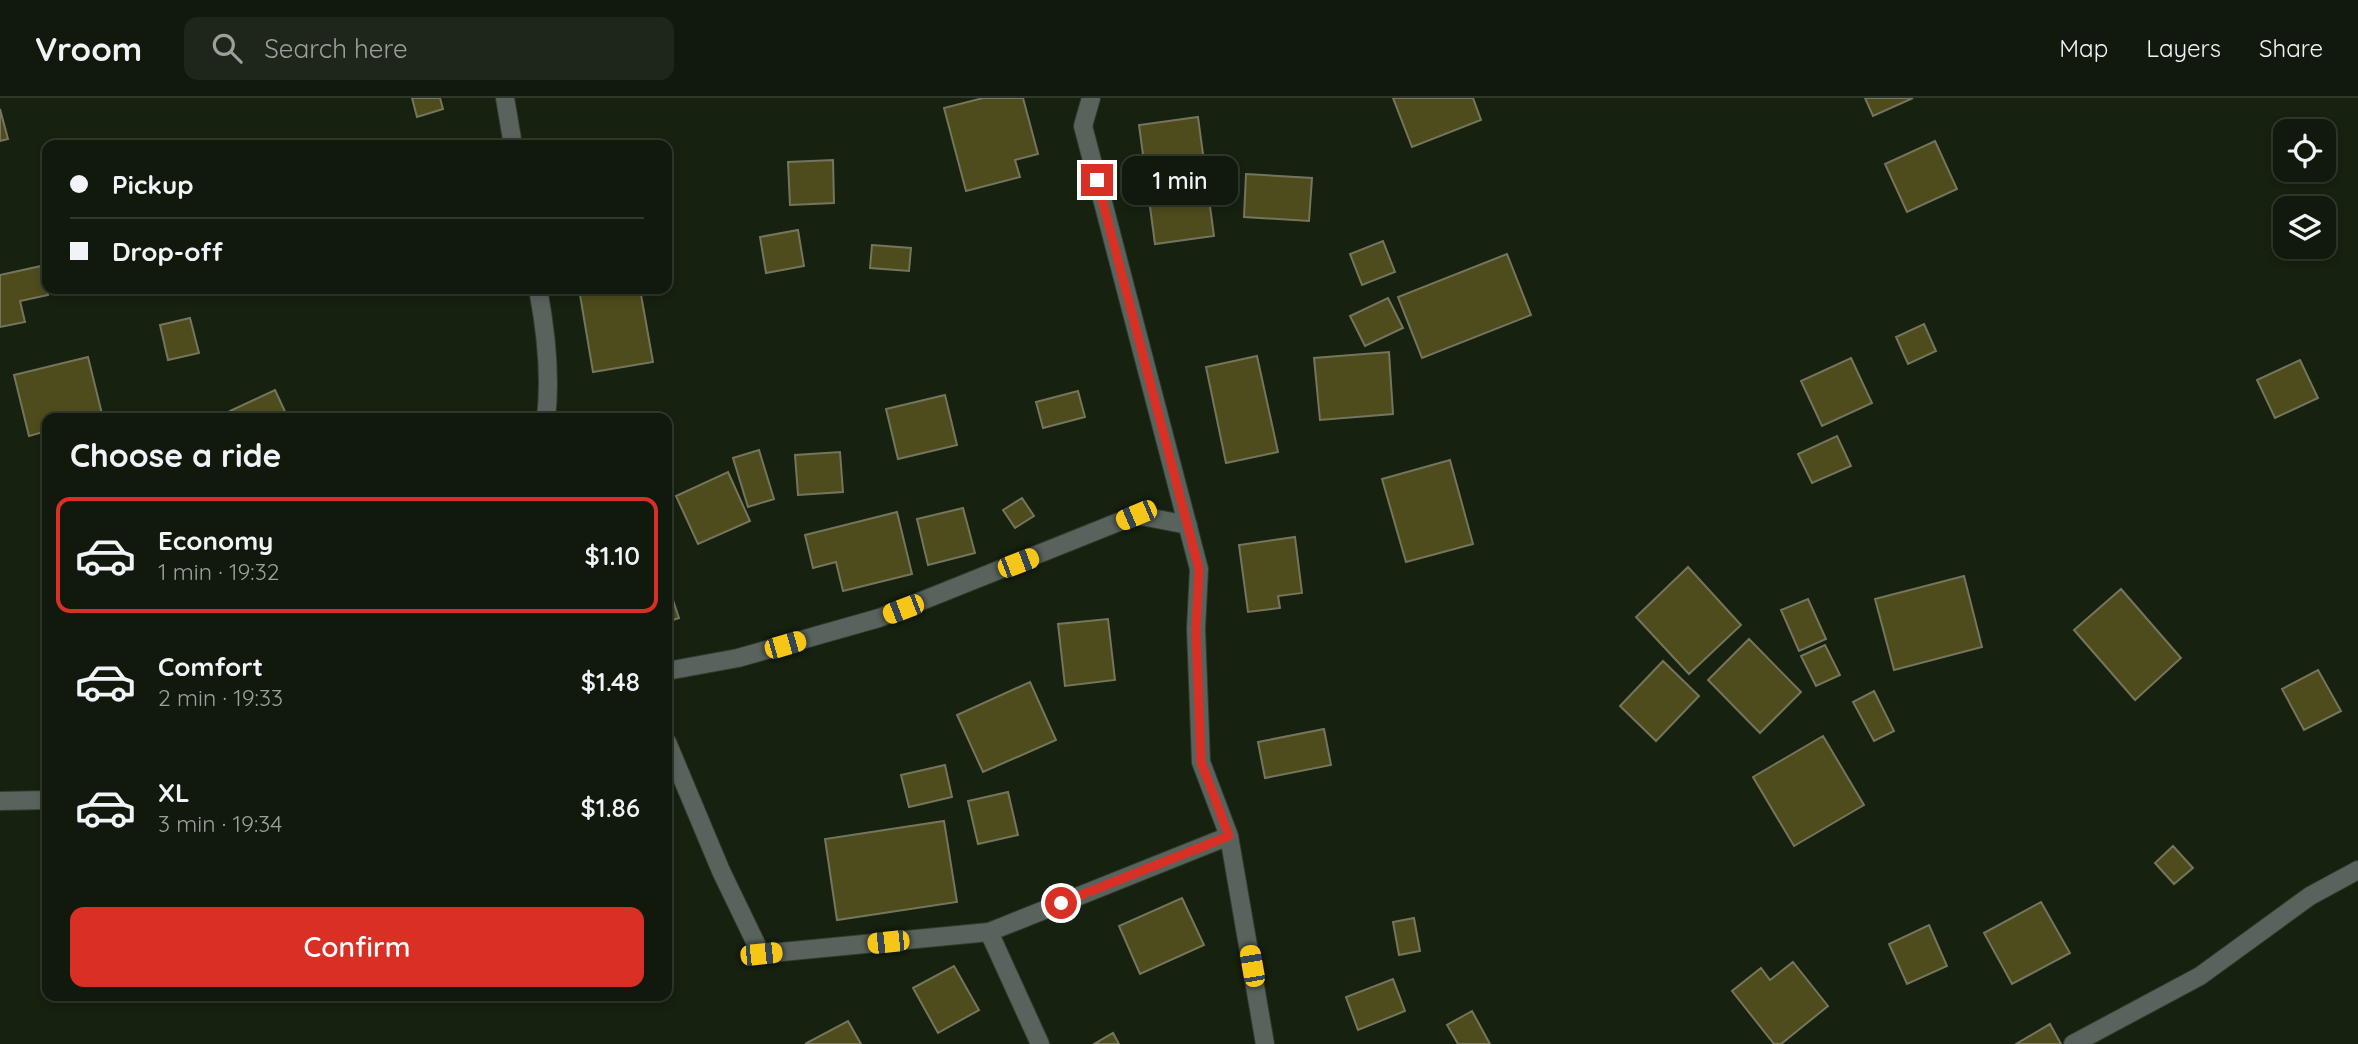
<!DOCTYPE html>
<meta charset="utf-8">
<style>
body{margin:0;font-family:Quicksand,sans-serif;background:#1e261a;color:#f1f3f6;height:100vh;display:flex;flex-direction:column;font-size:26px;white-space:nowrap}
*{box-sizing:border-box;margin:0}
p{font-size:23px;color:#9ca09d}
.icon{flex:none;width:38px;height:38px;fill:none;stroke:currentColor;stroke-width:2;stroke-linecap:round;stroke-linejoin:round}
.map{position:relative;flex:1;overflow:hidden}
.details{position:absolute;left:42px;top:315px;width:630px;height:588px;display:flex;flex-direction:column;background:#10190c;border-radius:14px;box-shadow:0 4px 10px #0003,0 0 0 2px #30382d}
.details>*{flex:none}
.top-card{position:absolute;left:42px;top:42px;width:630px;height:154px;border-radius:14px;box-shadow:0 4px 10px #0003,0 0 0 2px #30382d;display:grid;align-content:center;height:154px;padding:0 28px;background:#10190c}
.buttons{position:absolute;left:2273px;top:21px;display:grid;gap:14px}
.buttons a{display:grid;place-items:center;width:63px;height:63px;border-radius:14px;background:#10190c;box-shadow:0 4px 10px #0003,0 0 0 2px #30382d;font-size:35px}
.end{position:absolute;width:32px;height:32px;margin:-16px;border:9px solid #d93025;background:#fff;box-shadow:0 0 0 4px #fff}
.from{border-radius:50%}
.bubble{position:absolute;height:49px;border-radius:14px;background:#10190c;box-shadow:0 4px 10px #0003,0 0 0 2px #30382d;font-size:23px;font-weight:600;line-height:49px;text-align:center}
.car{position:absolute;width:21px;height:42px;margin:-21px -10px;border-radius:9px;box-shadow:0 0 5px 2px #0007;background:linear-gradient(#f5c518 24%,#345 0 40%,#f5c518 0 76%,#345 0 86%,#f5c518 0)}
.top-card b{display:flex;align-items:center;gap:24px;height:66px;font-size:26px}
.top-card b+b{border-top:2px solid #30382d}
.top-card i{width:18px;height:18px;background:#f1f3f6}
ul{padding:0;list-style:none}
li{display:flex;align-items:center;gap:21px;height:116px;margin:0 14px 10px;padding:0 14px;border:4px solid transparent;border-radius:14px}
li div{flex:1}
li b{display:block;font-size:26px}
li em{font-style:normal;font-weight:600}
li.active{border-color:#d93025}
li>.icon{width:63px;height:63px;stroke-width:1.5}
h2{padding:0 28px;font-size:32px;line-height:84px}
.action{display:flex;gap:14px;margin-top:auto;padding:14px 28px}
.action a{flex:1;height:80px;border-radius:14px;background:#d93025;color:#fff;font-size:28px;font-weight:600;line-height:80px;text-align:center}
header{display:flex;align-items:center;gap:42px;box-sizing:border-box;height:98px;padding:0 35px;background:#10190c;border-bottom:2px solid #30382d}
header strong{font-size:33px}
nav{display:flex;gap:38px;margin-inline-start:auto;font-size:24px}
.search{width:490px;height:63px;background:#1e261a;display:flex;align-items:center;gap:18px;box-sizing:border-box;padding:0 24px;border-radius:14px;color:#9ca09d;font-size:26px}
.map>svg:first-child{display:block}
.building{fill:#4e4c1d;stroke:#75755d;stroke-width:2}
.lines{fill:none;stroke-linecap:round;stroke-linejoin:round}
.minor-casing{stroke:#323d2d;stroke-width:20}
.minor{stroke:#59635e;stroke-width:18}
.route{stroke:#d93025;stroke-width:9}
</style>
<header>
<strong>Vroom</strong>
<div class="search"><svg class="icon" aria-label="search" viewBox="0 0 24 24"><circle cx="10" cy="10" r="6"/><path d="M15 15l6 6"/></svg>Search here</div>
<nav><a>Map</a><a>Layers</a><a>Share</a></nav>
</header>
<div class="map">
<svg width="2358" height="946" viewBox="0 0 2358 946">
<rect width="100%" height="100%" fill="#162110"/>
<!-- building -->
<path class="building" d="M412 0H440L443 11 417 19Z
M983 0H1023L1038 56 1015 62 1020 79 966 93 944 10Z
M1393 0H1473L1481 22 1412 49Z
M1865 0H1913L1873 18Z
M0 11 8 41 0 43Z
M1198 19 1214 138 1155 146 1139 27Z
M1935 43 1957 91 1907 114 1885 66Z
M833 62 834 105 790 107 788 64Z
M1246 76 1312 80 1309 123 1244 119Z
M798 132 804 168 766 175 760 139Z
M1383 143 1395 174 1362 187 1350 156Z
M872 147 911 150 909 173 870 170Z
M1507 156 1531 217 1422 260 1398 199Z
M41 168 48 197 20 203 25 224 0 229V177Z
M579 191H640L653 264 593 274Z
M1388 200 1403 230 1365 248 1350 218Z
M190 220 199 255 168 262 160 227Z
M1924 226 1936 253 1908 266 1896 239Z
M1389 254 1393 316 1320 322 1314 260Z
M1257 258 1278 354 1226 365 1206 269Z
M88 259 103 320H47V333L29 338 14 277Z
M1851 260 1872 305 1822 328 1801 283Z
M2300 262 2318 300 2275 320 2257 282Z
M275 292 288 320H234L230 313Z
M1078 293 1085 319 1043 330 1036 304Z
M945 297 957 347 898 361 886 311Z
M1837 338 1851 368 1812 385 1798 356Z
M759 352 774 401 748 409 733 360Z
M840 354 843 394 798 397 795 357Z
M1450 362 1473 446 1406 464 1382 381Z
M728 374 750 423 698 446 676 398Z
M1022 400 1034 418 1015 430 1003 412Z
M963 410 975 455 928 467 917 421Z
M897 414 912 476 843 493 836 464 813 470 805 437Z
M1295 439 1302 495 1278 498 1280 510 1248 514 1239 447Z
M1688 469 1741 527 1689 576 1636 519Z
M1964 478 1982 549 1894 572 1875 501Z
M667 484 679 520 667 524Z
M2121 491 2181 560 2135 602 2074 532Z
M1808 501 1826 541 1799 553 1781 512Z
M1108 521 1115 582 1065 588 1058 526Z
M1749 541 1801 594 1760 635 1708 582Z
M1825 547 1840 577 1816 588 1801 558Z
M1663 563 1699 598 1656 643 1620 608Z
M2318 572 2341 613 2304 632 2282 591Z
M1030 584 1056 642 983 674 957 617Z
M1874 593 1894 633 1874 643 1853 604Z
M1324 631 1331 667 1265 680 1258 644Z
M1823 638 1864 707 1794 748 1753 679Z
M945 667 952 699 909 709 901 677Z
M1008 694 1018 737 978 746 968 703Z
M944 723 957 804 837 822 825 741Z
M2173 748 2193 770 2174 786 2155 765Z
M1182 800 1204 847 1140 876 1119 828Z
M2041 804 2070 855 2012 886 1984 835Z
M1414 820 1420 853 1399 857 1393 824Z
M1929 827 1947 868 1907 886 1889 846Z
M1793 864 1828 908 1781 946H1774L1732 893 1761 870 1770 882Z
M954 868 979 912 938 935 913 890Z
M1393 881 1405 913 1358 932 1346 899Z
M1472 913 1490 946H1458L1447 927Z
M848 923 861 946H805Z
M2050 926 2061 946H2016Z
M1113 935 1119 946H1094Z"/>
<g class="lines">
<defs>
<path id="minor" d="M505 0 513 47
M1091 0 1083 28 1199 471 1196 531 1201 664 1229 738 1265 946
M538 191C546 233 551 278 546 320
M667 573 738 560 879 520 1136 417 1188 427
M667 644 721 773 761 856 989 834 1229 738
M0 703 47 702
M989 834 1040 946
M2073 946 2200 878 2310 798 2358 772"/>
</defs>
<!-- minor casing -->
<use href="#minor" class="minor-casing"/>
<!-- minor -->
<use href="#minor" class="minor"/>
</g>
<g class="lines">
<!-- route -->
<path class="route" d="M1061 805 1229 738 1201 664 1196 531 1199 471 1097 82"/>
</g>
</svg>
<div class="buttons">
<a><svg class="icon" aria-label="locate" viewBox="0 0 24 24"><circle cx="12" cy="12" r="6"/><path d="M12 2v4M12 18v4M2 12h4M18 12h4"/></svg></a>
<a><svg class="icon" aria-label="layers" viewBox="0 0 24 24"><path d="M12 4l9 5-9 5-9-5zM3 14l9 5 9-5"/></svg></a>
</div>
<i class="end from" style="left:1061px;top:805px"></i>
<i class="end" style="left:1097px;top:82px"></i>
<div class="bubble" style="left:1122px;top:58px;width:116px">1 min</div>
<i class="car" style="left:1136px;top:417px;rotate:247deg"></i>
<i class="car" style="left:1018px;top:465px;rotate:69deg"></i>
<i class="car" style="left:903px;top:511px;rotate:249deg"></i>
<i class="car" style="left:785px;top:547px;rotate:74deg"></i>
<i class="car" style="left:888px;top:844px;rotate:264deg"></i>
<i class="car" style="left:761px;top:856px;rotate:84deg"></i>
<i class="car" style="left:1252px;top:868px;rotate:350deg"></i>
<div class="top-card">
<b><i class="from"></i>Pickup</b>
<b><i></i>Drop-off</b>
</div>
<section class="details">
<h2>Choose a ride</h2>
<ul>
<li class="active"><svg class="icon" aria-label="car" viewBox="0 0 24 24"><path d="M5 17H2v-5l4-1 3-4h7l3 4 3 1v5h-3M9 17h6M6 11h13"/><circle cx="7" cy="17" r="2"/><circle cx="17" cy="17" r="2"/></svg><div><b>Economy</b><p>1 min · 19:32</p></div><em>$1.10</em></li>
<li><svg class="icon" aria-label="car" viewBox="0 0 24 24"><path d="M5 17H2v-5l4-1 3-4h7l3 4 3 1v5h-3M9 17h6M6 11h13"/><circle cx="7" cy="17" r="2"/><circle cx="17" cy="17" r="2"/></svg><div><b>Comfort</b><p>2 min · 19:33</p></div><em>$1.48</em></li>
<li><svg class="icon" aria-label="car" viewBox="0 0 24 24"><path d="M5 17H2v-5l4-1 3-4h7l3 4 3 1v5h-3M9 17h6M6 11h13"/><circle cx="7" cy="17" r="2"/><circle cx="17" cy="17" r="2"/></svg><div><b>XL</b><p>3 min · 19:34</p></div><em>$1.86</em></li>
</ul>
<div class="action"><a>Confirm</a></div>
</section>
</div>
